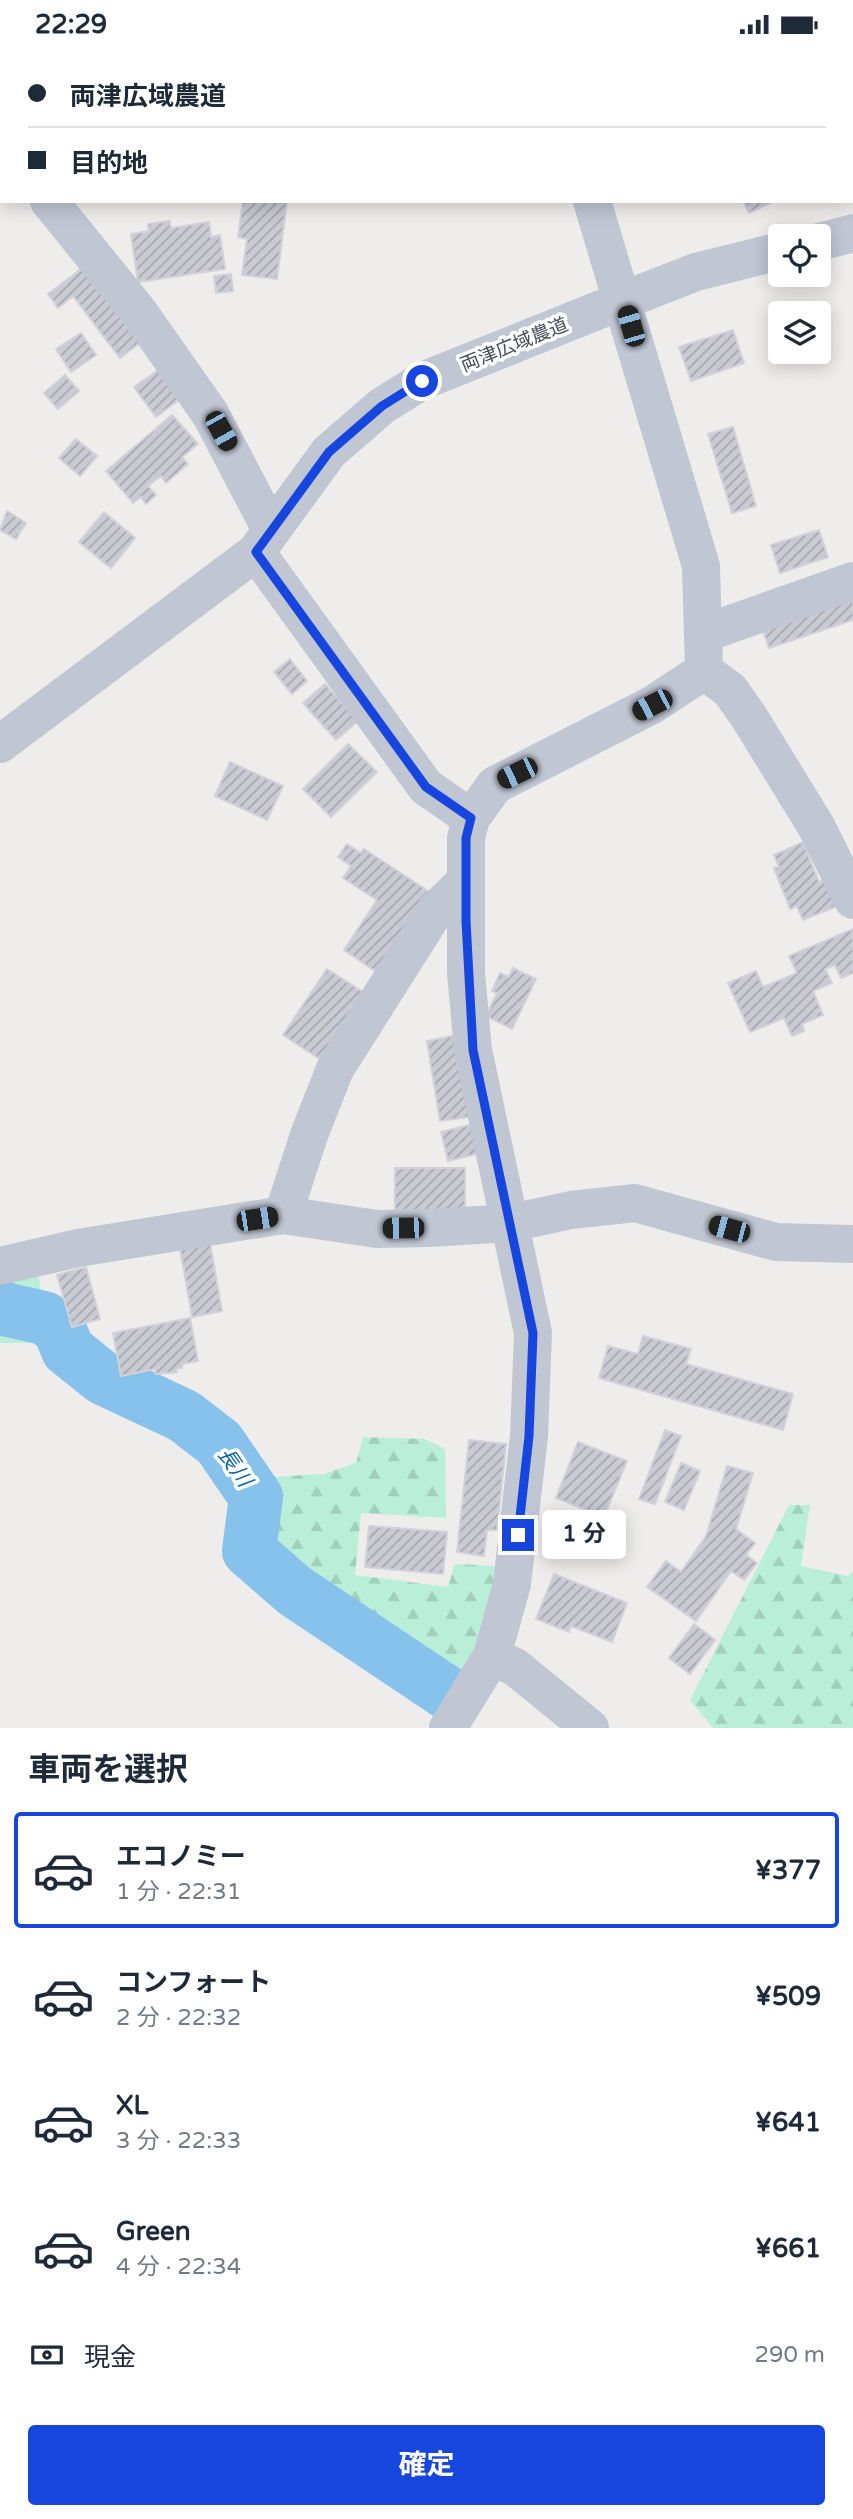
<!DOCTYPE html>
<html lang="ja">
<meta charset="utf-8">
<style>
body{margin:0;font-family:"Varela Round","Noto Sans JP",sans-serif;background:#f2f2f3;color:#1f2937;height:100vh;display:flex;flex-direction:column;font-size:26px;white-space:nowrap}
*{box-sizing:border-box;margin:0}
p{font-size:23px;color:#747a83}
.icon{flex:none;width:38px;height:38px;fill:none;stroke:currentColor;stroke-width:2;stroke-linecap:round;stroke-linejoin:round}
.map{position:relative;height:1679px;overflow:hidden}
.panel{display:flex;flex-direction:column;background:#fff;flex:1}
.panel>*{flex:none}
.banner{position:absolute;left:0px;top:0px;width:854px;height:154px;box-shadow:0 4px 18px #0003;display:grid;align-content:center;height:154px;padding:0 28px;background:#fff}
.tools{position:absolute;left:768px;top:175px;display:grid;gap:14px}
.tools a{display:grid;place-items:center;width:63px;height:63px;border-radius:7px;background:#fff;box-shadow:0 4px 18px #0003;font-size:35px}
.end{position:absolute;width:32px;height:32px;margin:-16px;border:9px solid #1746df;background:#fff;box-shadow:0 0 0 4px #fff}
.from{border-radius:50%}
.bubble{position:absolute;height:49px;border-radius:7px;background:#fff;box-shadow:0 4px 18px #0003;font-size:23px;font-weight:700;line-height:49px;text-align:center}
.car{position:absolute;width:21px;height:42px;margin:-21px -10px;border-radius:9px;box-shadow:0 0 5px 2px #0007;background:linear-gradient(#222 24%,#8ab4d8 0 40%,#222 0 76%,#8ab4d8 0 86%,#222 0)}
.banner b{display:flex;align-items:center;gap:24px;height:66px;font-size:26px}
.banner b+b{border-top:2px solid #e0e1e3}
.banner i{width:18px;height:18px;background:#1f2937}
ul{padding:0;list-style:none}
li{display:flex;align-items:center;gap:21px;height:116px;margin:0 14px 10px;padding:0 14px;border:4px solid transparent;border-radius:7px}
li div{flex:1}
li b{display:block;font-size:26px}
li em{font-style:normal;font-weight:700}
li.active{border-color:#1746df}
li>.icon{width:63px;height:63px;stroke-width:1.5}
h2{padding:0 28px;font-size:32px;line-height:84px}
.pay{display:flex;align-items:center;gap:18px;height:77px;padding:0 28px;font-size:26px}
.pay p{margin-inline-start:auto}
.cta{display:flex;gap:14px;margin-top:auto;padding:14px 28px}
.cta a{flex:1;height:80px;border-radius:7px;background:#1746df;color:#fff;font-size:28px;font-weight:700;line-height:80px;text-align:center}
.status{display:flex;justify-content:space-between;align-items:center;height:49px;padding:0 35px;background:#fff;direction:ltr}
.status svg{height:19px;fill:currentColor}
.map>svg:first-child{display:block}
.forest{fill:url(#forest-firs)}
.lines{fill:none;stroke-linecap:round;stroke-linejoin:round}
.river{stroke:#86c2ec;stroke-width:54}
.building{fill:url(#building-hatch);stroke:#d0d1d9;stroke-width:2}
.minor{stroke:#c0c6d2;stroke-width:38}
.route{stroke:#1746df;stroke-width:9}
.labels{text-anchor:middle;stroke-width:7;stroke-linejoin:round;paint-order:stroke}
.street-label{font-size:19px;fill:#454c5a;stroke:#fff}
.water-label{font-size:21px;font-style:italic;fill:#0b67a7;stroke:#fff}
</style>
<div class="status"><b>22:29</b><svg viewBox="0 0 49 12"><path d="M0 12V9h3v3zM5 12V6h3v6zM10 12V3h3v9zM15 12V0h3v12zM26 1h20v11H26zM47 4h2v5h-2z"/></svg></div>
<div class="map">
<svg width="853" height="1679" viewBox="0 0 853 1679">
<defs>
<pattern id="forest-firs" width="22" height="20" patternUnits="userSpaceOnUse" patternTransform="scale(1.75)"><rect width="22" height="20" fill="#b9efd9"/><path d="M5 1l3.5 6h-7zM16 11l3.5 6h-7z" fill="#a0cfbc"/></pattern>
<pattern id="building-hatch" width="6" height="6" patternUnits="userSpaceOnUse" patternTransform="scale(1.75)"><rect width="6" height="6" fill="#c9cad3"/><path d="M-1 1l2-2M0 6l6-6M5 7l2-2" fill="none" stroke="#a5a6ae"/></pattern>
</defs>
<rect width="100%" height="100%" fill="#efedec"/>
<!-- forest -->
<path class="forest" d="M38 1224 51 1294H0V1231Z
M363 1388 425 1390 445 1400 446 1469 361 1464 355 1526 448 1538 455 1515 495 1517 497 1547 458 1637 309 1540 270 1507V1428L324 1425 356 1414Z
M789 1456H810L801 1517 848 1527 853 1522V1679H713L690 1651Z"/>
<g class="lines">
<!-- river -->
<path class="river" d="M0 1259 44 1269 59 1279 68 1301 103 1329 184 1367 219 1394 256 1448 249 1502 295 1542 449 1645"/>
</g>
<!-- building -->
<path class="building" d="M243 152H287L277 230 242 226 247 190 238 188Z
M743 152H774L749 164Z
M170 172 171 179 209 173 211 188 220 186 225 220 138 233 131 185 149 182 148 175Z
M84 218 141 293 120 309 73 247 58 259 48 245Z
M231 225 233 242 216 244 214 227Z
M733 281 744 314 691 332 679 298Z
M81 284 96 306 71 323 56 300Z
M160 320 181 349 156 368 134 338Z
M65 326 79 342 58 360 44 344Z
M172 366 198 395 182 408 188 415 166 434 161 427 148 437 156 446 146 455 141 448 133 454 106 422Z
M733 378 756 457 732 464 708 385Z
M76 390 97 407 80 427 59 409Z
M7 462 26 474 16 490 0 481Z
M104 463 135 489 111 519 79 493Z
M819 481 828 508 780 524 771 496Z
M853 545V571L769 599 761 576Z
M290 610 307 632 292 645 274 623Z
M325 635 358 672 336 691 303 654Z
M348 695 377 723 331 768 303 740Z
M230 713 283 737 267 771 215 747Z
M803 793 819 833 828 829 840 856 803 871 797 857 790 860 774 819 779 818 774 806Z
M347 795 361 804 364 800 431 844 378 924 344 901 377 851 343 829 351 817 338 808Z
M853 880V924L841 929 835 916 825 920 832 934 813 942 823 966 802 975 804 982 792 987 784 969 750 983 728 934 756 922 763 938 797 924 789 907Z
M513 919 536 930 512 980 486 967 497 944 492 942 500 924 509 928Z
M327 920 363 943 320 1010 283 986Z
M457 986 470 1068 440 1072 427 992Z
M474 1075 481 1104 448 1112 441 1083Z
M395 1119H465V1161H395Z
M210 1194 222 1262 192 1268 180 1199Z
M86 1218 100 1270 72 1278 57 1226Z
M190 1269 198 1312 182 1315V1319L176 1320 177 1323 156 1325 155 1320 121 1327 113 1284Z
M643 1287 691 1300 686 1315 793 1345 783 1381 599 1329 608 1297 638 1305Z
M665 1381 681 1387 655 1455 639 1450Z
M469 1391 506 1395 497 1481H487L484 1507 457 1503Z
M578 1393 627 1412 604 1468 556 1449Z
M681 1414 700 1422 684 1461 665 1453Z
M727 1417 753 1424 736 1480 755 1494 746 1506 757 1514 744 1531 731 1522 696 1572 647 1538 666 1512 681 1523 706 1487Z
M565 1472 610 1488 606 1501 560 1485Z
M369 1477 447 1483 443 1525 365 1518Z
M554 1525 627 1554 612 1593 571 1577 569 1583 536 1570Z
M694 1575 715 1591 690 1625 669 1609Z"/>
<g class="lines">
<!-- minor -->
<path class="minor" d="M551 0 552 2
M0 98 2 99
M49 152 138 262 211 366 271 481
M592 152 701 517 704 622
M819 193 853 184
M256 503 426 738 471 769
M705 584 853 532
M704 622 730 641 749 668 816 777 853 851
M0 695 256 503 329 403 382 357 422 332 624 251 696 223 780 202
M283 1166 309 1086 335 1020 435 862 465 833
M0 1217 78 1199 283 1166 377 1180 430 1179 511 1174 571 1161 635 1154 776 1193 853 1195
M492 1607 515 1618 590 1679
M448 1679 492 1607 512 1535 529 1387 533 1284 473 1001 466 924V789L471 769 495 736 652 656 704 622"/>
</g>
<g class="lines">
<!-- route -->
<path class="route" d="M422 332 382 357 329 403 256 503 426 738 471 769 466 789V872L473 1001 533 1284 529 1387 518 1486"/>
</g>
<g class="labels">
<!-- street labels -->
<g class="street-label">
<text transform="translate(514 295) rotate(-22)" y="7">両津広域農道</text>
</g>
<!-- water labels -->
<g class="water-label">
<text transform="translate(235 1418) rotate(55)" y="7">長川</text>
</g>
</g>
</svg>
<div class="tools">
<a><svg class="icon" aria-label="locate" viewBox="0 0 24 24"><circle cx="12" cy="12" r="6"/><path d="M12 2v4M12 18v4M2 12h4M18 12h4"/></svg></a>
<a><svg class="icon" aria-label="layers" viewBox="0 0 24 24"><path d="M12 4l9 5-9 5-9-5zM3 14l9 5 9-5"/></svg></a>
</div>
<i class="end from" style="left:422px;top:332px"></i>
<i class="end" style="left:518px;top:1486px"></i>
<div class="bubble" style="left:542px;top:1461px;width:84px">1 分</div>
<i class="car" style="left:631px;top:277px;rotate:344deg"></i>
<i class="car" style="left:221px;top:382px;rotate:151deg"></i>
<i class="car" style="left:652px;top:656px;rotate:243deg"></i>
<i class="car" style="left:517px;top:724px;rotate:244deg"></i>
<i class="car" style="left:257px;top:1170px;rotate:81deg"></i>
<i class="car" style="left:403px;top:1179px;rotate:269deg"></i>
<i class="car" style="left:729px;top:1180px;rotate:285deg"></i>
<div class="banner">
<b><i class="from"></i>両津広域農道</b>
<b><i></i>目的地</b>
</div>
</div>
<section class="panel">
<h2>車両を選択</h2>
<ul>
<li class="active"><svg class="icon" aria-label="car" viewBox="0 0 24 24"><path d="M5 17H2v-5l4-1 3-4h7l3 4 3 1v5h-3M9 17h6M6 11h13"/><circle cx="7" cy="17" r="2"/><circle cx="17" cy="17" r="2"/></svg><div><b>エコノミー</b><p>1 分 · 22:31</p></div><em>¥377</em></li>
<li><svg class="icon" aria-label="car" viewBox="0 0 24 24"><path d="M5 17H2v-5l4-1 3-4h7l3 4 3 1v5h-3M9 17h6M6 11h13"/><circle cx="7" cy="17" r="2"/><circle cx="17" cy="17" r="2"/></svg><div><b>コンフォート</b><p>2 分 · 22:32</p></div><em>¥509</em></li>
<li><svg class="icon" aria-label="car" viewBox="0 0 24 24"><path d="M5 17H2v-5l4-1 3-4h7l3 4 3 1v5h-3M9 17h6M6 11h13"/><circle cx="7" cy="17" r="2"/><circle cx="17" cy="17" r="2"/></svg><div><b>XL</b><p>3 分 · 22:33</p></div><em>¥641</em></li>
<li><svg class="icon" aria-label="car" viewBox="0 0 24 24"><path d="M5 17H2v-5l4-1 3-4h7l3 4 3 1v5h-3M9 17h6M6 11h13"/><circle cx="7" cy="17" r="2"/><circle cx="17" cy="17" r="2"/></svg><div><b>Green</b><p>4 分 · 22:34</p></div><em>¥661</em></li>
</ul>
<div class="pay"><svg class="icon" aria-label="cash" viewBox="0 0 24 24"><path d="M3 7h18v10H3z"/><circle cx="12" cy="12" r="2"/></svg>現金<p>290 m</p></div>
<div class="cta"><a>確定</a></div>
</section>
